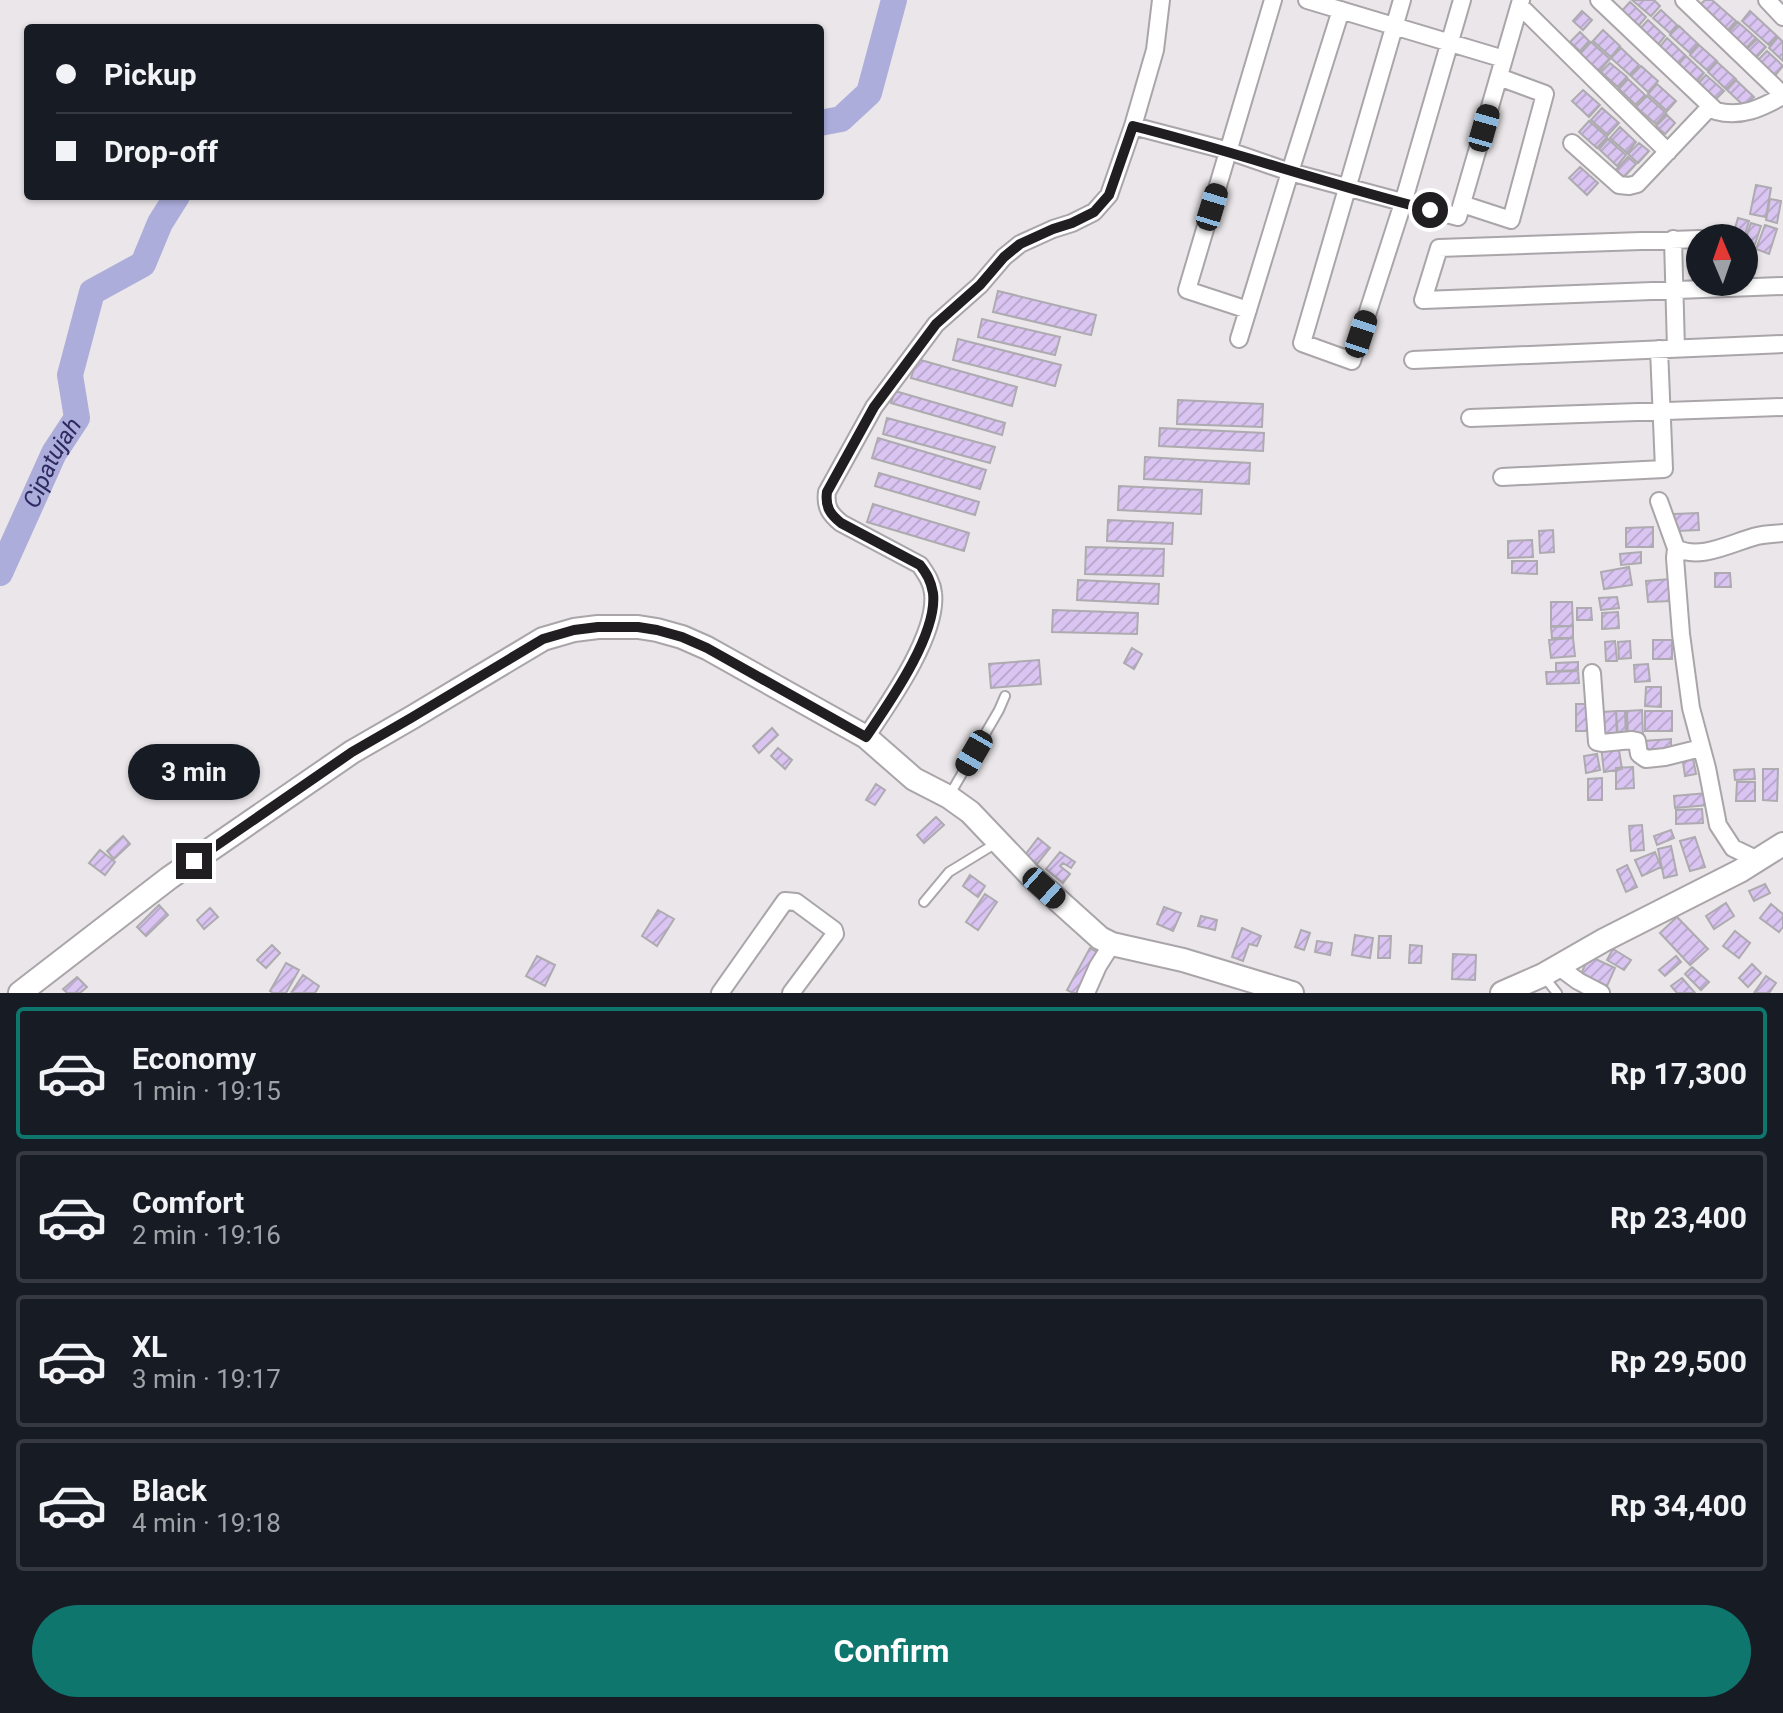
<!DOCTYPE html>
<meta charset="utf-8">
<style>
body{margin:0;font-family:Roboto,sans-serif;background:#20242c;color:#f1f3f6;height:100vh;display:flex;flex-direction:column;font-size:30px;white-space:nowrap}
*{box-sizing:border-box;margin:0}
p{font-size:26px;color:#9ea1a6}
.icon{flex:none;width:44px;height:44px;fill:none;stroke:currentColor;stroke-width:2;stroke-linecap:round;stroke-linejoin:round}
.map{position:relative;height:993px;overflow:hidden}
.side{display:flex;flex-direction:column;background:#171b24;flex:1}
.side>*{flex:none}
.guide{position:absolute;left:24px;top:24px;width:800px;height:176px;border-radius:8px;box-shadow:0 2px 6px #0004;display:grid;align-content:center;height:176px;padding:0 32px;background:#171b24}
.needle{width:52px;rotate:358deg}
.fabs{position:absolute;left:1686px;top:224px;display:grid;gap:16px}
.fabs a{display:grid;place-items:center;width:72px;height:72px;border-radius:50%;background:#171b24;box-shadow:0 2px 6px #0004;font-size:40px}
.end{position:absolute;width:36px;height:36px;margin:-18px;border:10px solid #201e20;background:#fff;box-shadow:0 0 0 4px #fff}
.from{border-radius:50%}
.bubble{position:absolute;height:56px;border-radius:28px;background:#171b24;box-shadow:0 2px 6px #0004;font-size:26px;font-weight:700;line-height:56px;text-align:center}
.car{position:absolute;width:24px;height:48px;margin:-24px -12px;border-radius:10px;box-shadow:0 0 6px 2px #0007;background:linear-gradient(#222 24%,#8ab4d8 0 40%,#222 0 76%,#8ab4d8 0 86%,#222 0)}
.guide b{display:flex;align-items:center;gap:28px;height:76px;font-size:30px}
.guide b+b{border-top:2px solid #363941}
.guide i{width:20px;height:20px;background:#f1f3f6}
ul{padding:14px 0 0;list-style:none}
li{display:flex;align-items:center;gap:24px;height:132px;margin:0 16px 12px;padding:0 16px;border:4px solid #363941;border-radius:8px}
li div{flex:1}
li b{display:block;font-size:30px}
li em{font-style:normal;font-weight:700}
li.selected{border-color:#0f766e}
li>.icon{width:72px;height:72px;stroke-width:1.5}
.primary-button{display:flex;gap:16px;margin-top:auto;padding:16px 32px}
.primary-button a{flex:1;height:92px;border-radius:48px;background:#0f766e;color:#fff;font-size:32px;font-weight:700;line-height:92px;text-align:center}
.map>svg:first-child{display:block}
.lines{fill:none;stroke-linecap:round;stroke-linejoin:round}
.river{stroke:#acaddb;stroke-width:26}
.building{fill:url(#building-hatch);stroke:#adabaf;stroke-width:2}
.lane-casing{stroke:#a9a5a9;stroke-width:12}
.street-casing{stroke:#a9a5a9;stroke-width:20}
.secondary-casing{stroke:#a9a5a9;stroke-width:26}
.lane{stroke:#fff;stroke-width:8}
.street{stroke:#fff;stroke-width:16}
.secondary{stroke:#fff;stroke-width:22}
.route{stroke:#201e20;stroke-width:10}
.labels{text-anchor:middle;stroke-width:6;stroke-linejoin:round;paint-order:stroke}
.water-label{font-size:24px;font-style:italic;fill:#2f2961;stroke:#f7f3f6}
</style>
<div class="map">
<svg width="1783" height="993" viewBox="0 0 1783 993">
<defs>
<pattern id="building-hatch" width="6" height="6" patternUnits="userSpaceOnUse" patternTransform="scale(2)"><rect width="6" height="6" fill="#dac5f2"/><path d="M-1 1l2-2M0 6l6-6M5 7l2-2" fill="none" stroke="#bba9cf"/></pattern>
</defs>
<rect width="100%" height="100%" fill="#eae6e9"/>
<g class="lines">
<!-- river -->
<g class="river">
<path d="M820 123 841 119 869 93 894 0"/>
<path id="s1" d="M0 573 54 453 77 418 70 375 92 292 143 264 160 223 177 196"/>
</g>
</g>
<!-- building -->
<path class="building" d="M1632 0H1654L1660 6 1651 16Z
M1705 0H1712L1736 21 1727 31 1699 6Z
M1630 2 1646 17 1636 29 1619 14Z
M1661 10 1677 25 1670 33 1653 18Z
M1582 11 1592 20 1583 30 1573 21Z
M1750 11 1777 36 1769 45 1742 21Z
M1648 20 1665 36 1656 47 1638 31Z
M1738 22 1756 38 1744 50 1727 34Z
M1679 26 1698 44 1690 53 1670 35Z
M1603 30 1620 46 1611 57 1593 41Z
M1580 32 1589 41 1580 51 1570 42Z
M1778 37 1783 42V61L1769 48Z
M1667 38 1686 56 1676 66 1658 49Z
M1757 39 1766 47 1755 59 1746 50Z
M1591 42 1610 59 1599 71 1580 54Z
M1699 45 1717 61 1708 71 1690 55Z
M1621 48 1639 65 1630 75 1611 58Z
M1767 51 1783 66 1773 78 1756 62Z
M1686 56 1704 73 1696 83 1677 66Z
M1717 62 1736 79 1726 89 1708 72Z
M1610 63 1627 77 1618 87 1601 72Z
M1641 66 1658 81 1648 92 1631 76Z
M1706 75 1724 91 1714 101 1697 85Z
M1628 79 1645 95 1636 105 1619 89Z
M1736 80 1754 97 1744 106 1727 90Z
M1657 84 1676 101 1667 111 1648 94Z
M1583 90 1600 105 1589 117 1572 101Z
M1647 96 1666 113 1656 124 1636 107Z
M1602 108 1619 123 1608 135 1591 120Z
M1667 115 1675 123 1665 134 1656 126Z
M1589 121 1607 137 1597 148 1579 132Z
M1620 127 1636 142 1627 153 1610 138Z
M1608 139 1626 155 1617 166 1599 149Z
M1639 143 1649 151 1638 163 1628 154Z
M1628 157 1636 164 1624 177 1616 170Z
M1580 167 1598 183 1587 195 1569 178Z
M1756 185 1771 188 1766 217 1750 214Z
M1770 199 1781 201 1777 223 1766 220Z
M1738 218 1749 221 1744 238H1732Z
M1751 223 1761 226 1755 244 1745 241Z
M1765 225 1777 229 1769 254 1756 249Z
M998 291 1096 315 1091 335 993 312Z
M982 319 1060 337 1055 355 978 337Z
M958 339 1061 365 1055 386 953 360Z
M917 359 1017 387 1012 406 911 378Z
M895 391 1005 423 1002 435 891 403Z
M1178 400 1263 404 1262 427 1177 424Z
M887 418 995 447 990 463 883 434Z
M1160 428 1264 433 1263 451 1159 446Z
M878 438 986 470 980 489 872 458Z
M1145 457 1250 463 1249 484 1144 479Z
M879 473 979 502 975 515 875 486Z
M1119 486 1202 490 1201 514 1118 510Z
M873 504 969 533 964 551 867 522Z
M1698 513 1699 530 1676 531 1674 514Z
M1108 520 1173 523 1172 544 1107 541Z
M1653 527V547H1626V528Z
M1553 530 1554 552 1540 553 1539 531Z
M1532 540 1533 557 1508 558V541Z
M1086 547 1164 549 1163 576 1085 574Z
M1641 552V563L1621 565 1620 554Z
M1512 561H1537V574L1512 573Z
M1629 567 1632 585 1604 589 1601 572Z
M1715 573H1730L1731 587H1715Z
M1670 579 1671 601 1648 602 1646 581Z
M1078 580 1159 584 1158 604 1077 600Z
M1617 597 1619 608 1601 610 1599 598Z
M1551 602H1572L1573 626H1551Z
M1577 608H1591L1592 620H1577Z
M1053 610 1138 613 1137 634 1052 632Z
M1618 612 1619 628 1602 629V613Z
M1573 626V638H1552L1551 627Z
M1573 638 1575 656 1551 658 1549 640Z
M1653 640H1672V659H1653Z
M1615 641 1617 661H1606L1605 642Z
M1630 641 1631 658 1619 659 1618 642Z
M1132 648 1142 654 1134 669 1124 663Z
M1039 660 1041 684 991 688 989 664Z
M1578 662V670L1556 671V663Z
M1648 664 1650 681 1635 682 1634 665Z
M1578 671 1579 683 1547 684 1546 672Z
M1646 687H1661V707L1645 706Z
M1576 704H1592V731H1576Z
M1642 710 1643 737 1628 738 1627 711Z
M1616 711H1625L1626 738H1618Z
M1616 711 1617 739H1603L1602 712Z
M1645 711H1672V731H1645Z
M772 728 778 735 759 753 753 746Z
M1671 739V754L1644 755 1643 741Z
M1618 744 1622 769 1604 772 1601 746Z
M778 748 792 760 785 769 771 756Z
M1692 753 1696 774 1685 776 1682 755Z
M1597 754 1600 770 1586 773 1584 756Z
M1633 767 1634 788 1616 789V768Z
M1754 769 1755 779 1735 780 1734 770Z
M1763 769H1778L1777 801 1763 800Z
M1602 778V800H1588V779Z
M1737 782H1755V801H1736Z
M876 784 885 790 875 805 866 800Z
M1707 793 1708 805 1675 808 1674 796Z
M1702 809 1703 823 1676 824V810Z
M936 817 944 825 924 843 917 835Z
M1642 825 1644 850 1631 851 1629 826Z
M1671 830 1674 838 1657 845 1654 836Z
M123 836 130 844 114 859 107 851Z
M1695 837 1705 867 1690 871 1680 841Z
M1038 838 1050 848 1037 864 1025 855Z
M1671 846 1677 875 1664 878 1658 849Z
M100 850 115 862 105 875 89 863Z
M1060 852 1075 862 1071 868 1063 863 1060 866 1070 874 1063 883 1046 869Z
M1655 852 1661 867 1642 876 1635 860Z
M1627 865 1637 887 1626 892 1617 870Z
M970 875 985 886 978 897 963 886Z
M1765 884 1770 893 1754 901 1749 891Z
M985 894 997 902 978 930 966 922Z
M1726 903 1734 916 1714 929 1706 916Z
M1771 904 1783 914V927L1779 932 1760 918Z
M159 905 168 915 146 936 137 927Z
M1164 907 1181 913 1173 931 1157 924Z
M210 908 218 917 204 929 197 920Z
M658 910 674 919 657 946 642 936Z
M1201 916 1217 920 1215 930 1198 926Z
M1677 917 1708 949 1690 965 1660 933Z
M1242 928 1261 936 1257 946 1249 944 1243 961 1232 957Z
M1301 930 1310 933 1304 950 1295 947Z
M1735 931 1750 943 1739 958 1723 946Z
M1355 935 1373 938 1370 958 1352 955Z
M1379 936H1391L1390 958H1378Z
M1317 941 1332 943 1330 955 1315 952Z
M272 945 280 953 266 968 257 960Z
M1410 945 1422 946 1421 963H1409Z
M1090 948 1101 954 1079 993H1073L1067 990Z
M1613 949 1631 960 1624 970 1607 960Z
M1453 954 1476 955 1475 980 1452 979Z
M537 956 555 965 545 986 526 976Z
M1589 956 1615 968 1607 986 1581 974Z
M1676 956 1681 962 1665 976 1659 970Z
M286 963 299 970 286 993H273L270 991Z
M1752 964 1761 973 1748 987 1739 978Z
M1692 967 1709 982 1701 990 1685 974Z
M303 975 319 986 315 993H291Z
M1766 976 1776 983 1769 993H1754Z
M77 977 87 987 80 993H67L63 989Z
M1682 978 1695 993H1677L1671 986Z"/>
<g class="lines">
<defs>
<path id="lane" d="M949 796 999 710 1005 696
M924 902 949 872 998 842
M1545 978 1557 993"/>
<path id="street" d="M1307 0 1504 59
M1402 0 1302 343 1352 361 1403 203 1462 0
M1599 0 1716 111C1741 118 1761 108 1783 96
M1684 0 1783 95
M1767 0 1783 17
M1520 6 1668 152
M1133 126 1229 151 1290 172 1458 217 1521 0
M1572 143 1619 185 1629 186 1637 184 1710 107
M1462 204 1511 220 1545 94 1499 77
M1673 239 1676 349
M1700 239 1439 248 1423 300 1783 286
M1248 310 1187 290 1273 0
M1239 339 1290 172 1341 10
M1413 360 1783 344
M1470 418 1783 407
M1502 477 1664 469 1659 349
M1659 501 1676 548C1700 561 1733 542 1757 536 1766 534 1774 534 1783 533
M1676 548 1675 558 1681 634 1691 708 1707 768 1718 825 1733 848 1758 860
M1592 673 1597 742 1602 743 1632 740 1637 741 1639 754 1646 759 1665 757 1701 748
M866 737C889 703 938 634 933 593 932 582 926 574 920 565L841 523C830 514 825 507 827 492L874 407 936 324 980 285 1004 257 1020 244 1053 229 1072 223 1094 212 1109 195 1133 126 1155 50 1161 0
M1559 967 1578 981 1601 993
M720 993 785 901 796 902 834 930 835 934 791 993
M1086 993 1098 966 1112 944"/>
<path id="secondary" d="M20 993 169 878 352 752 411 718 543 639 574 630 598 627H638L657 630 682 637 707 648 866 737 914 779 949 797 970 812 1030 875 1100 938 1112 944 1183 960 1292 993
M1502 993 1543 975 1604 940 1740 871 1783 844"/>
</defs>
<!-- lane casing -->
<use href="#lane" class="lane-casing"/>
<!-- street casing -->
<use href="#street" class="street-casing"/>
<!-- secondary casing -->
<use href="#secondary" class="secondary-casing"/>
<!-- lane -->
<use href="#lane" class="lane"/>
<!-- street -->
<use href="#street" class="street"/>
<!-- secondary -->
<use href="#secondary" class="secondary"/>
</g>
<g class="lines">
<!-- route -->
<path class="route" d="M194 861 352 752 411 718 543 639 574 630 598 627H638L657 630 682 637 707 648 866 737C889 703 938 634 933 593 931 581 927 574 920 565L841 523C830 514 825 507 827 492L874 407 936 324 980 285 1004 257 1020 244 1053 229 1072 223 1094 212 1109 195 1133 126C1233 151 1330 185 1430 210"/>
</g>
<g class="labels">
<!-- water labels -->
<g class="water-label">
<text dy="8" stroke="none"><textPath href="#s1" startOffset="122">Cipatujah</textPath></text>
</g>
</g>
</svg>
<div class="fabs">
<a><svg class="needle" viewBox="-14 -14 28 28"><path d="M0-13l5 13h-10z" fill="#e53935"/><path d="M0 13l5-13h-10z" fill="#9ea1a6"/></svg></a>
</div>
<i class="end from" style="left:1430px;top:210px"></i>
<i class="end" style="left:194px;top:861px"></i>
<div class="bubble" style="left:128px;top:744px;width:132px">3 min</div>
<i class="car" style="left:1484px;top:128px;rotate:16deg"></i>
<i class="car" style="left:1212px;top:207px;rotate:17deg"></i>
<i class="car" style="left:1361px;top:334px;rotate:18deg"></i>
<i class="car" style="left:974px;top:753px;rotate:210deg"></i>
<i class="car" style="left:1044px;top:888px;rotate:132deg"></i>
<div class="guide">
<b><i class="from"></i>Pickup</b>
<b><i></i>Drop-off</b>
</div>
</div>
<section class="side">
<ul>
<li class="selected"><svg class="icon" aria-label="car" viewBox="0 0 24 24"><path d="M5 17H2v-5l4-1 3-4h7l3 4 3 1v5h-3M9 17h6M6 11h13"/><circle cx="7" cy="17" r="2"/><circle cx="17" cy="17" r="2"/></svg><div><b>Economy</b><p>1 min · 19:15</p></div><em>Rp 17,300</em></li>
<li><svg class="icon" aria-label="car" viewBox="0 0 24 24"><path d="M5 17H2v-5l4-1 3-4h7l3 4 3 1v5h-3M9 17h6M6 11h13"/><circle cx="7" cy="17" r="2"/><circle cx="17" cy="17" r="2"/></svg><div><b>Comfort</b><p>2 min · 19:16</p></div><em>Rp 23,400</em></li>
<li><svg class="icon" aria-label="car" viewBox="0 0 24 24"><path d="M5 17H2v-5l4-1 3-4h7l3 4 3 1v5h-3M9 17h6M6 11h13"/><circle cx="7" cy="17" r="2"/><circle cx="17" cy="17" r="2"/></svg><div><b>XL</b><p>3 min · 19:17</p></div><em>Rp 29,500</em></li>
<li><svg class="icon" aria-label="car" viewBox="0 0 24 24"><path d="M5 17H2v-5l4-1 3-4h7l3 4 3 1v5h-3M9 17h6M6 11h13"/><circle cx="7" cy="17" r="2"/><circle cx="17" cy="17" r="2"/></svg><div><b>Black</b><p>4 min · 19:18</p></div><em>Rp 34,400</em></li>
</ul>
<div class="primary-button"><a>Confirm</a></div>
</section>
